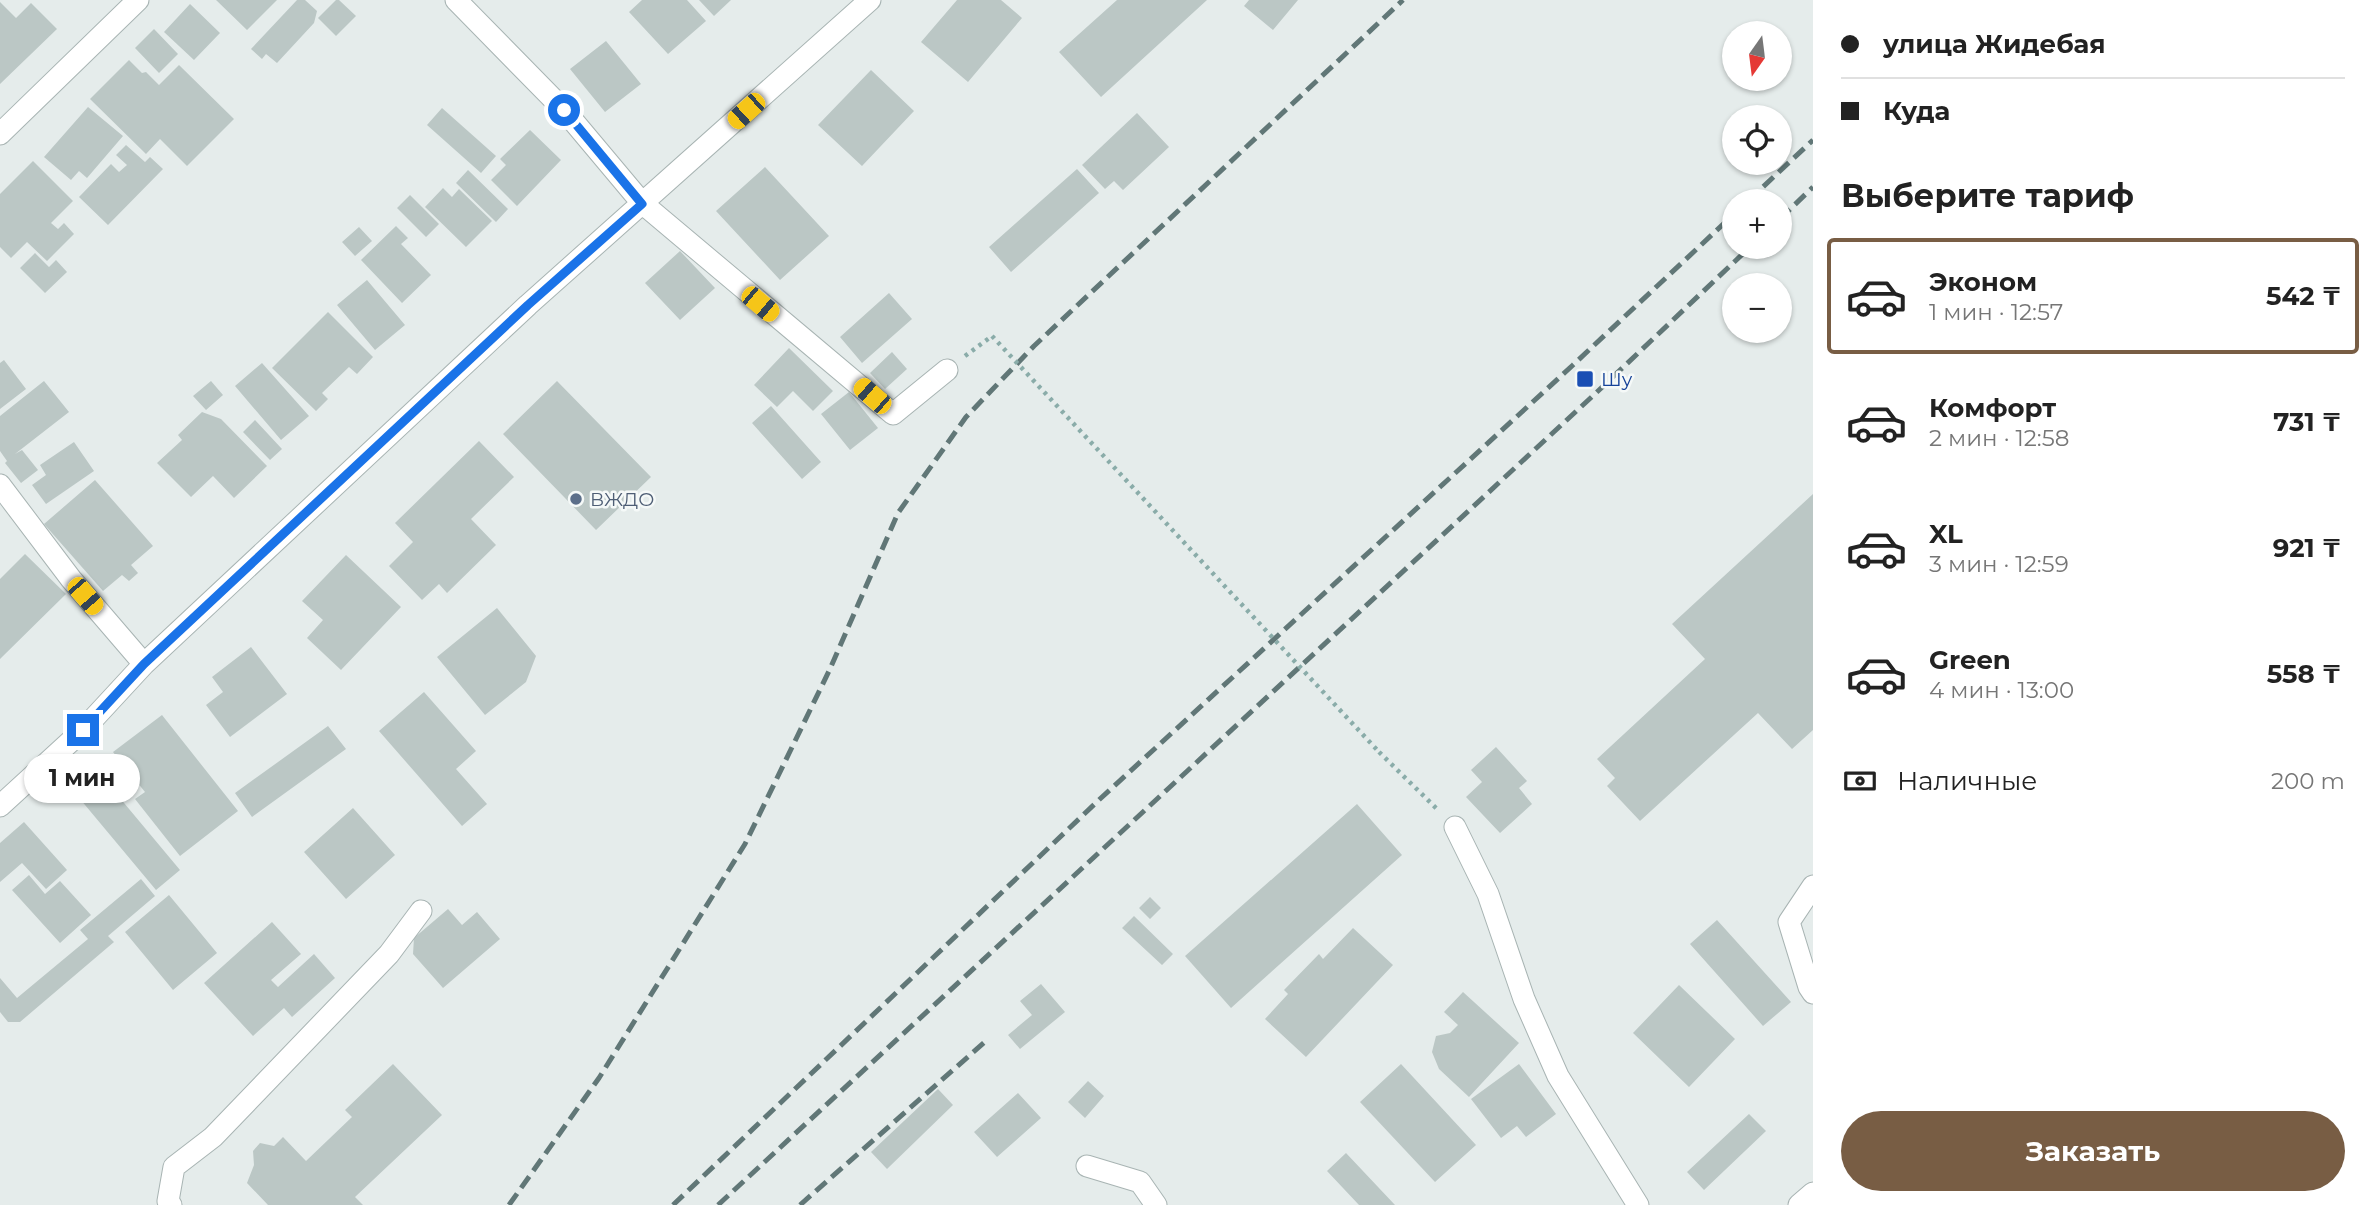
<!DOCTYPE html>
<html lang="ru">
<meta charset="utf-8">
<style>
body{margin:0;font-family:Montserrat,sans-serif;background:#f6f6f6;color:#222;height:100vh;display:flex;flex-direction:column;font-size:26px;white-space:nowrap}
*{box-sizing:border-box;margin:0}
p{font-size:23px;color:#767676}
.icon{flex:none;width:38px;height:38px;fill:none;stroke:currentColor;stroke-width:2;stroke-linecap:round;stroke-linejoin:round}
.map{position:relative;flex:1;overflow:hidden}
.side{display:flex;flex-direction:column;background:#fff;width:560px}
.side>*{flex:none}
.banner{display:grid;align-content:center;height:154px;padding:0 28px;background:#fff}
.needle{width:46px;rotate:194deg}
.controls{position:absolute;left:1722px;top:21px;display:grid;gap:14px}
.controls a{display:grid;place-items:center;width:70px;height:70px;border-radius:50%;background:#fff;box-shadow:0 2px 5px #0004;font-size:35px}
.end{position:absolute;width:32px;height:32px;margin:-16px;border:9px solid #1a73e8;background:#fff;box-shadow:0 0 0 4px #fff}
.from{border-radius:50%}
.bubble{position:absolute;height:49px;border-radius:24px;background:#fff;box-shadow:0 2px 5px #0004;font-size:23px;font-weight:700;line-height:49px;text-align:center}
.car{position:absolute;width:21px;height:42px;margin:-21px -10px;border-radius:9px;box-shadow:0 0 5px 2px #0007;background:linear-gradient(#f5c518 24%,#345 0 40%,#f5c518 0 76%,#345 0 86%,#f5c518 0)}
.banner b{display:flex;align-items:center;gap:24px;height:66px;font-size:26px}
.banner b+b{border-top:2px solid #e0e0e0}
.banner i{width:18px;height:18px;background:#222}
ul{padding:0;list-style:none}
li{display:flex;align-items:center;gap:21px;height:116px;margin:0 14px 10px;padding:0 14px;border:4px solid transparent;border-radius:7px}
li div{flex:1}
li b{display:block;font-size:26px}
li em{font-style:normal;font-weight:700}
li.active{border-color:#785d44}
li>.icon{width:63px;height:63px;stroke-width:1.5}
h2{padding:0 28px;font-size:32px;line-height:84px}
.pay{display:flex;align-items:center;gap:18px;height:77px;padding:0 28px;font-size:26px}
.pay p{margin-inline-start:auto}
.button{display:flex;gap:14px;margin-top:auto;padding:14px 28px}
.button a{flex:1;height:80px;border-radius:42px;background:#785d44;color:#fff;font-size:28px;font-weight:700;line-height:80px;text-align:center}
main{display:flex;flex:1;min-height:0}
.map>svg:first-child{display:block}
.building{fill:#bbc7c5}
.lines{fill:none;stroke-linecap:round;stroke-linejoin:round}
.minor-casing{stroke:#a8b4b3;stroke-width:23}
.path{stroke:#8aaca9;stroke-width:4.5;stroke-dasharray:3.5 5;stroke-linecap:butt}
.minor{stroke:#fff;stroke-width:21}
.rail{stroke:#617777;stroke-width:5;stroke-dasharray:14 7;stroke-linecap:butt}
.path-bridge{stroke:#8aaca9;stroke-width:4.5;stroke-dasharray:3.5 5;stroke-linecap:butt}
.route{stroke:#1a73e8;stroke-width:9}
.transit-dot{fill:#1a4fb4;stroke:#f5f9f8;stroke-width:2.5}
.service-dot{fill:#5c6f8a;stroke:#f5f9f8;stroke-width:2.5}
.labels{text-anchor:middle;stroke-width:5;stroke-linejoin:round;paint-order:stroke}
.transit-label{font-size:19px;fill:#164399;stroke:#f5f9f8;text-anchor:start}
.service-label{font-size:19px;fill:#4e5e75;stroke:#f5f9f8;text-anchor:start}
</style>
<main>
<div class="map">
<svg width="1813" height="1205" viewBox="0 0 1813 1205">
<rect width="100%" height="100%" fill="#e5eceb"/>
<!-- building -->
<path class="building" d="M216 0H277L247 30Z
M297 0H305L317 11 314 23 277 63 266 54 262 59 251 49Z
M336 0H339L356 16 336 36 318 18Z
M642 0H687L706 21 668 54 629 12Z
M699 0H731L714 16Z
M957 0H1001L1022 18 968 82 921 42Z
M1117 0H1207L1101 97 1059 52Z
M1249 0H1298L1273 30 1244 6Z
M0 2 16 18 31 3 57 29 0 84Z
M190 4 220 33 194 60 164 32Z
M154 29 178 54 159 73 135 48Z
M606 41 641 84 605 112 570 69Z
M129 60 142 73 146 72 159 85 179 65 234 119 187 166 160 139 146 154 90 99Z
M871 70 914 111 862 166 818 125Z
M88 107 123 136 87 178 79 171 71 180 44 157Z
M442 108 496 156 481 173 427 125Z
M1137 113 1169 147 1123 190 1114 181 1105 189 1082 165Z
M530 130 561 160 517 206 491 180 506 165 500 159Z
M126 145 145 162 150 157 163 169 108 225 79 197 111 164 119 172 127 165 116 155Z
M33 161 73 201 51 223 58 229 64 223 74 234 47 261 27 242 11 258 0 247V194Z
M765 167 829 236 780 280 716 211Z
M1077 169 1099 193 1011 272 989 247Z
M468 170 508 209 496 222 456 183Z
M443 188 452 197 459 189 492 221 466 247 425 207Z
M410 195 439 224 426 237 397 208Z
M396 226 408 238 401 244 431 275 402 303 361 260Z
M359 227 372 241 355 256 342 242Z
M680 251 715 288 680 320 645 283Z
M35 253 49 267 56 260 67 272 45 293 20 268Z
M367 280 405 325 375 350 337 305Z
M889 293 912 319 862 363 840 337Z
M328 312 373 357 357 374 349 367 322 393 328 399 316 411 272 368Z
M789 348 833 391 813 411 793 391 777 407 754 385Z
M892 352 907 369 885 389 870 373Z
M4 360 26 389 0 409V363Z
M262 363 309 416 281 440 235 386Z
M44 381 69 412 15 454 22 450 38 470 21 483 5 463 7 461 0 451V416Z
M211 381 223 395 206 410 193 396Z
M557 381 651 477 596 530 503 434Z
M849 392 878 428 850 450 821 414Z
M771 406 821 462 802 479 752 423Z
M202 412 221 419 267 466 234 498 213 476 191 497 157 463 182 440 178 435Z
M255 420 282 449 270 460 243 432Z
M479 441 514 477 471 519 496 545 447 593 439 584 422 600 389 566 413 542 395 523Z
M74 442 94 471 46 504 32 485 46 475 40 465Z
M95 480 153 546 131 565 138 573 129 581 122 575 103 591 44 524Z
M1813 494V730L1792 749 1758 713 1640 821 1607 786 1615 778 1597 759 1705 659 1672 624Z
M25 554 66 594 0 659V579Z
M346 555 401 607 341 670 307 638 323 620 302 601Z
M497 608 536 656 526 682 485 715 437 657Z
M251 647 287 694 230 737 206 705 223 692 212 677Z
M424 692 476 751 456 769 487 804 462 826 379 731Z
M162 715 238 811 180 856 135 799 145 792 113 752Z
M328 726 346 749 252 817 235 793Z
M1496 747 1527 781 1519 788 1532 804 1500 833 1466 797 1482 782 1471 770Z
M89 761 180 870 156 890 65 781Z
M1357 804 1402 855 1231 1008 1185 956Z
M353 808 395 855 346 899 304 852Z
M24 822 67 870 46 889 22 863 0 882V843Z
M29 875 45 894 60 881 91 915 60 943 12 890Z
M141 879 155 896 108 936 114 942 20 1022H8L0 1012V978L17 998 88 939 80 930Z
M169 895 217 953 173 990 125 932Z
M1150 897 1161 908 1150 919 1139 908Z
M448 909 462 925 477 912 500 939 443 988 413 954 414 938Z
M1134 916 1173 954 1162 965 1122 928Z
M1717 920 1791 1002 1763 1026 1690 944Z
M272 922 301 954 271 980 278 987 314 954 335 978 292 1017 284 1008 253 1036 204 983Z
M1353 928 1393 965 1306 1057 1265 1019 1288 994 1284 990 1319 954 1323 959Z
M1041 984 1065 1012 1020 1049 1008 1035 1032 1015 1020 1001Z
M1679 985 1735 1039 1689 1087 1633 1033Z
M1463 992 1519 1043 1469 1097 1439 1069 1432 1052 1436 1036 1450 1033 1458 1025 1444 1012Z
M393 1064 442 1115 355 1197 363 1205H268L247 1183 254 1165 253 1151 260 1143 274 1146 283 1137 306 1161 352 1117 345 1110Z
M1401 1064 1476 1145 1435 1182 1360 1102Z
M1519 1064 1556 1114 1526 1137 1517 1126 1501 1138 1471 1099Z
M1088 1081 1104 1096 1085 1118 1068 1102Z
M938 1089 953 1105 887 1169 871 1152Z
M1018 1093 1041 1118 997 1157 974 1132Z
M1749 1114 1766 1131 1704 1190 1687 1172Z
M1346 1153 1395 1205H1359L1327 1171Z"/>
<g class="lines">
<defs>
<path id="minor" d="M456 0 564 110 642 203 893 414 947 370
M0 134 138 0
M0 485 71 579 144 664
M0 806 83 730 144 664 528 305 870 0
M1455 827 1488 894 1524 999 1558 1076 1638 1205
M1813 886 1789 922 1809 987 1813 993
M1087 1166 1140 1182 1156 1205
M171 1205 168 1201 174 1167 213 1137 389 954 421 911
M1799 1205 1813 1193"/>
</defs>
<!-- minor casing -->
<use href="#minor" class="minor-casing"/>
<!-- path -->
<path class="path" d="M965 356 992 336
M1379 752 1437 809"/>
<!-- minor -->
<use href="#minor" class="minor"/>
<!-- rail -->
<path class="rail" d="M1748 201 1813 140
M1780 219 1813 187
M509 1205 599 1078 745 844 830 669 898 513 966 417 1034 346 1403 0
M673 1205 1101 798 1573 365 1734 214
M718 1205 1597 392 1750 247
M800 1205 987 1040"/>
<!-- path-bridge -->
<path class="path-bridge" d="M992 336 1379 752"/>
</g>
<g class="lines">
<!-- route -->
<path class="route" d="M83 730 144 664 528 305 642 204 564 110"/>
</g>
<!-- markers -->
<rect class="transit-dot" x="1576" y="370" width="18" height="18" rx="3.5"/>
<circle class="service-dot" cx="576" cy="499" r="7"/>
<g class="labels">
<!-- transit labels -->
<g class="transit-label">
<text x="1601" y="386">Шу</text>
</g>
<!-- service labels -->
<g class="service-label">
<text x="590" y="506">ВЖДО</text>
</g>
</g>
</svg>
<div class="controls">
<a><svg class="needle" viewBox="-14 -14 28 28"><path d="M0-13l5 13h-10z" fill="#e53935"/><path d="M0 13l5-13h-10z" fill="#767676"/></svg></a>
<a><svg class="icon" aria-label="locate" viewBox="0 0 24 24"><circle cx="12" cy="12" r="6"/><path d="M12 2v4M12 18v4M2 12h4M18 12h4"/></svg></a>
<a>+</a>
<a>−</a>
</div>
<i class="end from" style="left:564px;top:110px"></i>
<i class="end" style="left:83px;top:730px"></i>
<div class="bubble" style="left:24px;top:754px;width:116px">1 мин</div>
<i class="car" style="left:746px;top:111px;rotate:228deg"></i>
<i class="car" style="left:760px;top:304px;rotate:130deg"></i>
<i class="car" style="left:872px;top:396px;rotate:311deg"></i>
<i class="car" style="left:85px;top:596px;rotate:139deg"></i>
</div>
<section class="side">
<div class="banner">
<b><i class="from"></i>улица Жидебая</b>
<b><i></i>Куда</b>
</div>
<h2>Выберите тариф</h2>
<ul>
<li class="active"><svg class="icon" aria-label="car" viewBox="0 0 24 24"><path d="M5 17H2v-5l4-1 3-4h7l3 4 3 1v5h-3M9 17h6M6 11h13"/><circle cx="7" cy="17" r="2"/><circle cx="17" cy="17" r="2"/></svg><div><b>Эконом</b><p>1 мин · 12:57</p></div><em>542 ₸</em></li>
<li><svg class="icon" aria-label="car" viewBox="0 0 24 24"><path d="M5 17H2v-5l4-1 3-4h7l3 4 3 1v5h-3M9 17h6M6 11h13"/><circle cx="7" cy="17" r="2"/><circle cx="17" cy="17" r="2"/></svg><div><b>Комфорт</b><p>2 мин · 12:58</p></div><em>731 ₸</em></li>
<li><svg class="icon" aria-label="car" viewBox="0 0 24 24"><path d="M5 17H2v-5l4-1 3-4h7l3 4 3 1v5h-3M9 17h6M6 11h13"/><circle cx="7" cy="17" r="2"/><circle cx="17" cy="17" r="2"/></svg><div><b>XL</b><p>3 мин · 12:59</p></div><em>921 ₸</em></li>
<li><svg class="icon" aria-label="car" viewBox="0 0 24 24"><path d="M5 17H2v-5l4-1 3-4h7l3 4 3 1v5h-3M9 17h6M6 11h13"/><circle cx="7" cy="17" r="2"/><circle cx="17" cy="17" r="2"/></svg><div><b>Green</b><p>4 мин · 13:00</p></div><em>558 ₸</em></li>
</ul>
<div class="pay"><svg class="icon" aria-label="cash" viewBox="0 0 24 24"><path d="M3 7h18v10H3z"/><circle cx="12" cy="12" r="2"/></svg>Наличные<p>200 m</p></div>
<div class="button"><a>Заказать</a></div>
</section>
</main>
